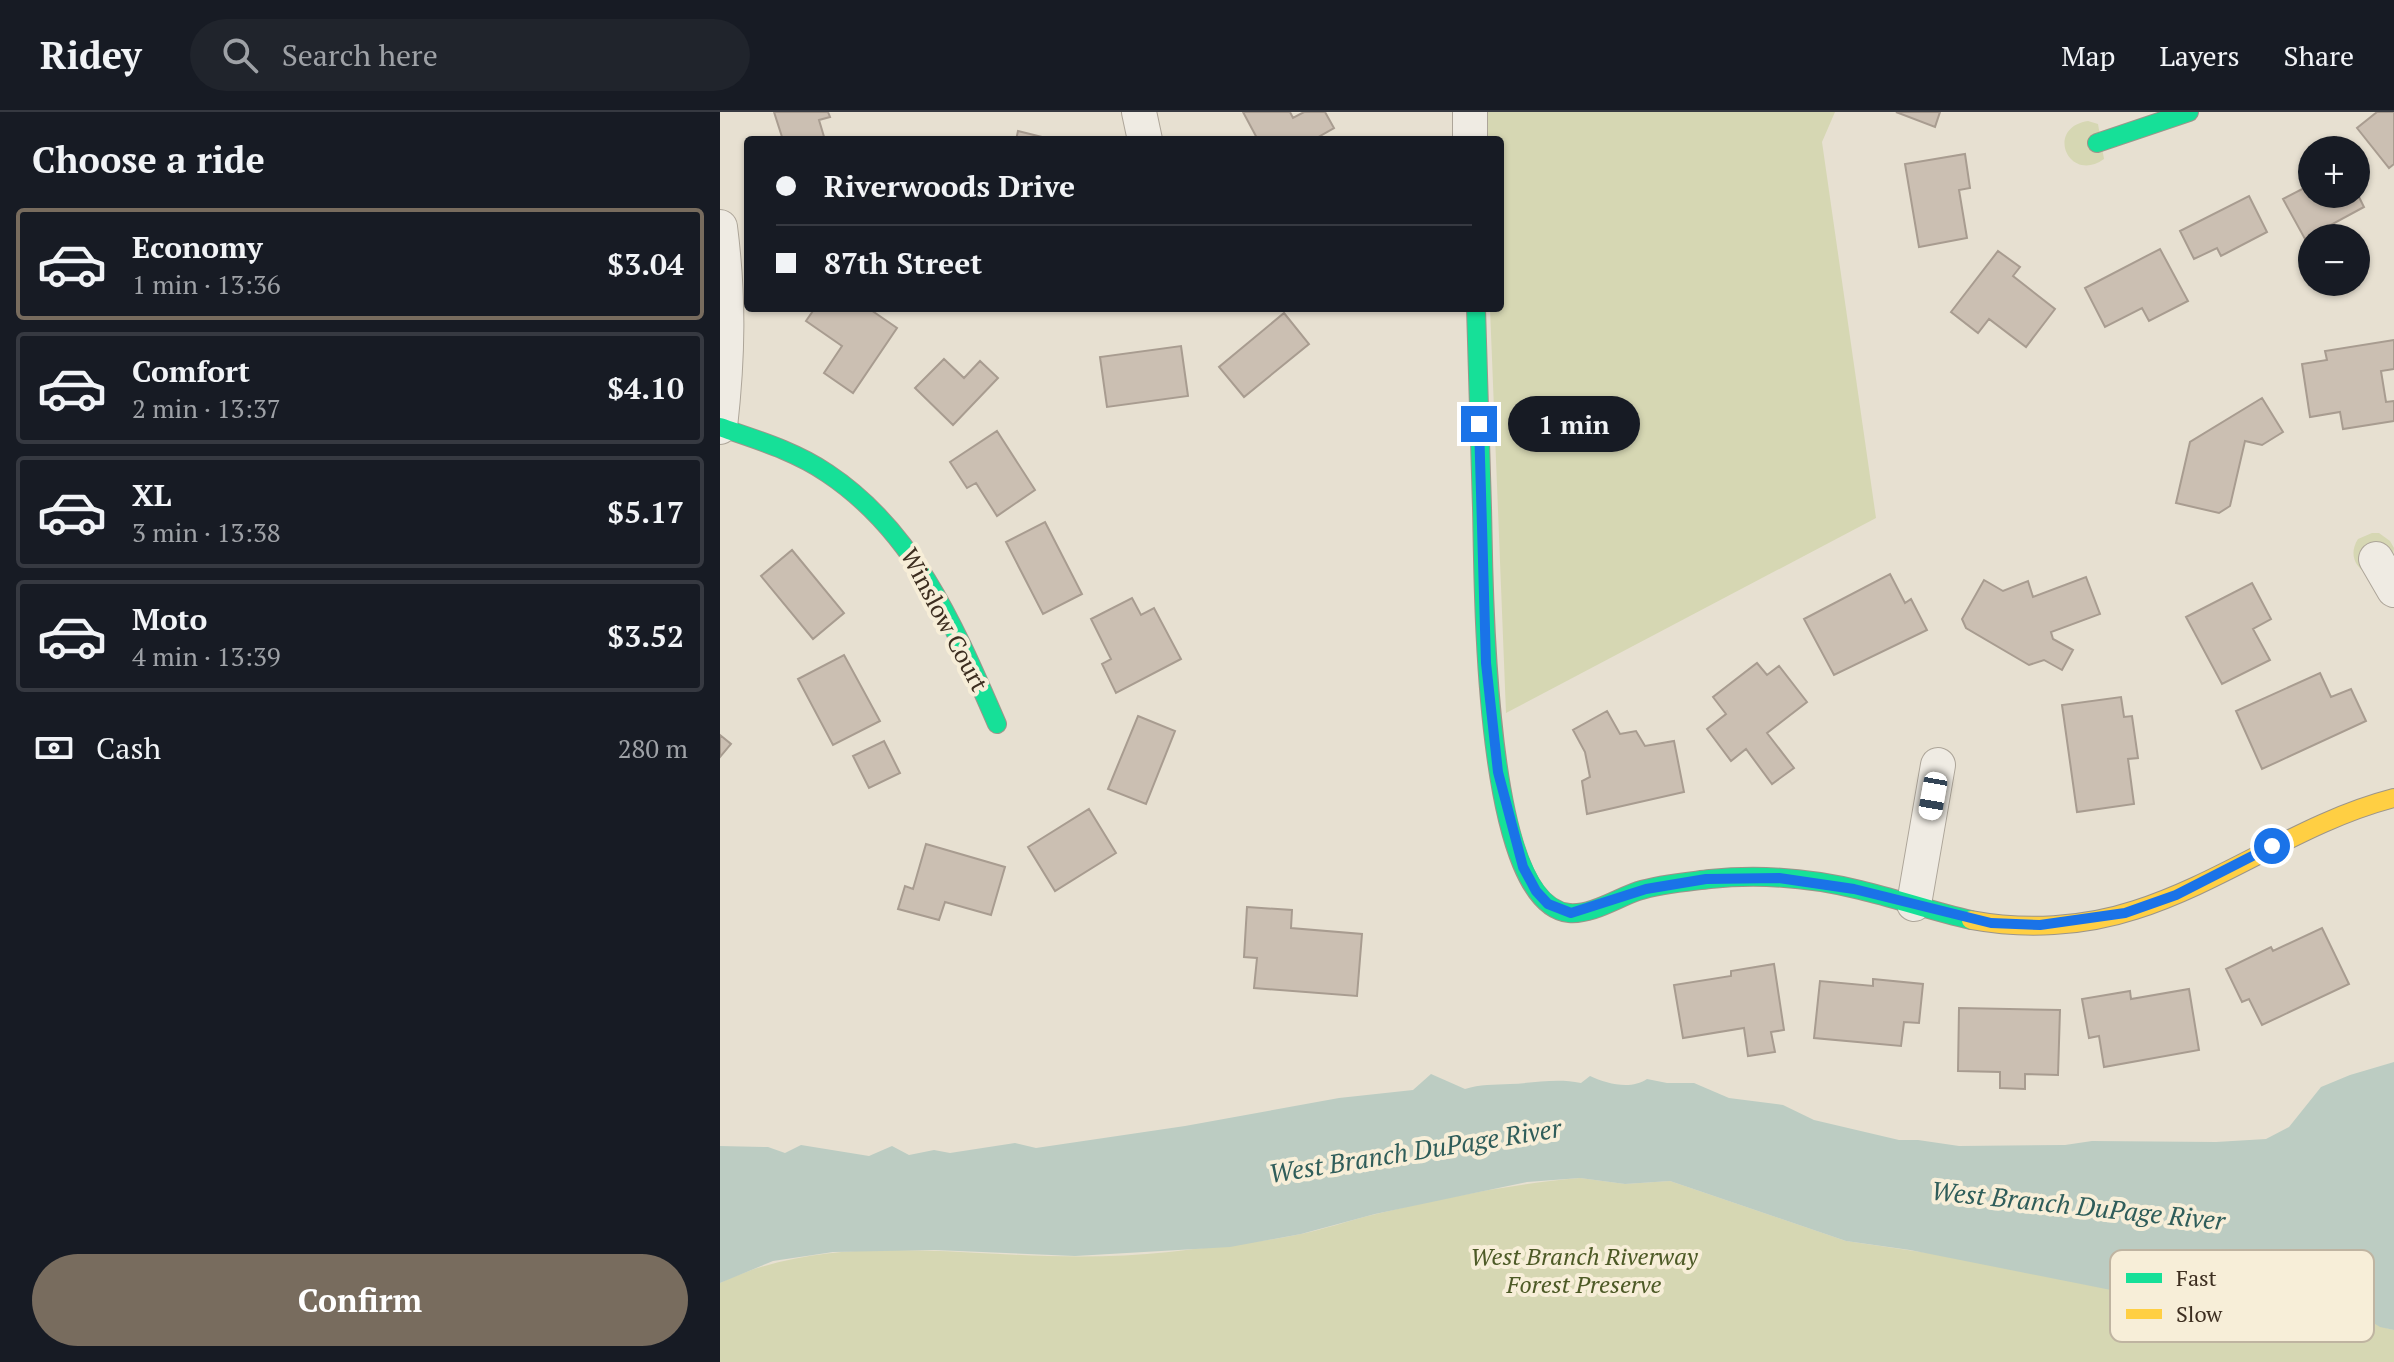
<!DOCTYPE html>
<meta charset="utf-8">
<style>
body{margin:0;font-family:"PT Serif",serif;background:#20242c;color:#f1f3f6;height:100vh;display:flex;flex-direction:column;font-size:30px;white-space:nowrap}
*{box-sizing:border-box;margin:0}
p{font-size:26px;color:#9ea1a6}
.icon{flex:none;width:44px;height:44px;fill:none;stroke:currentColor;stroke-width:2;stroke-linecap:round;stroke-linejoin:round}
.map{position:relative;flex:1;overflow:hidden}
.panel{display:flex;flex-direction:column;background:#171b24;width:720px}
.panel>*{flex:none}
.top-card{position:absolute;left:24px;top:24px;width:760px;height:176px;border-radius:8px;box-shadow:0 2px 6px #0004;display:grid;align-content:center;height:176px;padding:0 32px;background:#171b24}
.buttons{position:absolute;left:1578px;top:24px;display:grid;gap:16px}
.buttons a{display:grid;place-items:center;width:72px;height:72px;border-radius:50%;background:#171b24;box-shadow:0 2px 6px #0004;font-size:40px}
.end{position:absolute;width:36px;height:36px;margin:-18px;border:10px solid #1a73e8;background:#fff;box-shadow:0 0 0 4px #fff}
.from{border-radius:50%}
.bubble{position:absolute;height:56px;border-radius:28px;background:#171b24;box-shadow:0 2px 6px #0004;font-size:26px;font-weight:800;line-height:56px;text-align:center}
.car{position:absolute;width:24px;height:48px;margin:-24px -12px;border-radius:10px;box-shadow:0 0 6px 2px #0007;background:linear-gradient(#fff 24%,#345 0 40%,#fff 0 76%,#345 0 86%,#fff 0)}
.top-card b{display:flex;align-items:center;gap:28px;height:76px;font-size:30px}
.top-card b+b{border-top:2px solid #363941}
.top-card i{width:20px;height:20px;background:#f1f3f6}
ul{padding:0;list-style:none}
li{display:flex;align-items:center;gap:24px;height:112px;margin:0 16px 12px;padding:0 16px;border:4px solid #363941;border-radius:8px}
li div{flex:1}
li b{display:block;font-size:30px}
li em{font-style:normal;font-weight:800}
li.active{border-color:#786c5e}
li>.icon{width:72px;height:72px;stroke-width:1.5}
h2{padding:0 32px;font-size:36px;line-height:96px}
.pay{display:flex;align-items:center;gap:20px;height:88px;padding:0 32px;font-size:30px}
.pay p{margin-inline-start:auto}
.cta{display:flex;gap:16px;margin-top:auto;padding:16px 32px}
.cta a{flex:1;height:92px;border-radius:48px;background:#786c5e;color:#fff;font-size:32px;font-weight:800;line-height:92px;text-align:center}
header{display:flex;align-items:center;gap:48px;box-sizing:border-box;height:112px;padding:0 40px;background:#171b24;border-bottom:2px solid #363941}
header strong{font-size:38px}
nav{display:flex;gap:44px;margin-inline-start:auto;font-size:28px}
.search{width:560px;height:72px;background:#20242c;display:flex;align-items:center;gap:20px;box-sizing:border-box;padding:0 28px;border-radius:44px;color:#9ea1a6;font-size:30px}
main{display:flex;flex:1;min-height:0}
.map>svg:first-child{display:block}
.green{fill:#d6d7b3}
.water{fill:#bcccc2}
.building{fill:#cbbfb2;stroke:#a89c90;stroke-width:2}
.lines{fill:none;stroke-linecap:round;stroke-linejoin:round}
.street-casing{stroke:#ada599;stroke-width:36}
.fast-casing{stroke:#9c958a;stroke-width:20}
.slow-casing{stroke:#9c958a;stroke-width:20}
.street{stroke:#efebe3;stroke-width:34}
.fast{stroke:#16e098;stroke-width:18}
.slow{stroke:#ffcf43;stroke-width:18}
.route{stroke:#1a73e8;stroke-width:10}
.labels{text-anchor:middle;stroke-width:8;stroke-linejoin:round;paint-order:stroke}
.street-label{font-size:24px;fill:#3d2e20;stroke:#f7eed8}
.park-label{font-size:24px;font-style:italic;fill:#4d5a26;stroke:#f7eed8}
.water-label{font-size:26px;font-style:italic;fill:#2f5d5a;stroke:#f7eed8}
.key{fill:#f7eed8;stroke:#bfb4a1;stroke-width:2}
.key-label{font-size:22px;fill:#3d2e20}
</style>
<header>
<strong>Ridey</strong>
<div class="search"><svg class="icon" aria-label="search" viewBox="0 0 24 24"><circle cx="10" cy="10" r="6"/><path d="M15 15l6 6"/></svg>Search here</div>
<nav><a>Map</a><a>Layers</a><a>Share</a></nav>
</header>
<main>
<section class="panel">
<h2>Choose a ride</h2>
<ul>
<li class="active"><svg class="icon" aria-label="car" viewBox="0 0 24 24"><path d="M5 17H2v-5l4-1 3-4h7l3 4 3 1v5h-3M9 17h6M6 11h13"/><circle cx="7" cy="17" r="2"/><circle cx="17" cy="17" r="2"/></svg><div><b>Economy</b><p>1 min · 13:36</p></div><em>$3.04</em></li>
<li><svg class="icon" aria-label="car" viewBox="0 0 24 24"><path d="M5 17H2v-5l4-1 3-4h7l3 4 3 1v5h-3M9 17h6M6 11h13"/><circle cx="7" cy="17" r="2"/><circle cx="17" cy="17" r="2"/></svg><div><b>Comfort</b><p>2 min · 13:37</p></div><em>$4.10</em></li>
<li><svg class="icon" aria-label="car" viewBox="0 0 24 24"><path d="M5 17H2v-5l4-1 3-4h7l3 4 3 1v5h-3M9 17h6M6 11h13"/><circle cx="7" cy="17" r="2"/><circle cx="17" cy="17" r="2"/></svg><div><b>XL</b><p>3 min · 13:38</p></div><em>$5.17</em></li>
<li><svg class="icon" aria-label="car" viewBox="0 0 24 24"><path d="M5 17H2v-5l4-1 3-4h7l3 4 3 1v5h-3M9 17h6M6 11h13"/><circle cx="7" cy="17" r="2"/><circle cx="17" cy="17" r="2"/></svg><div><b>Moto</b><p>4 min · 13:39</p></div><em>$3.52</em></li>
</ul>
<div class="pay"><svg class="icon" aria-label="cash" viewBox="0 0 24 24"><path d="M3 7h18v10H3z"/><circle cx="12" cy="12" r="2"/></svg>Cash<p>280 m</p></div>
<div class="cta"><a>Confirm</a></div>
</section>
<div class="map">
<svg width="1674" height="1250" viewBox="0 0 1674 1250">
<rect width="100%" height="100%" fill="#e7e0d1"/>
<!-- green -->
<path class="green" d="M765 0H1115L1102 30 1156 406 786 601 770 196H780V28H766Z
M1368 9 1378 12 1384 47C1349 72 1324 16 1368 9Z
M1652 421H1659L1670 429 1674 436 1672 450 1648 462C1634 455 1629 441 1638 427Z
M860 1066 905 1072 950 1069 1126 1129 1488 1182 1515 1174 1542 1181 1608 1172C1634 1189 1642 1211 1674 1218V1250H0V1171C87 1129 186 1137 280 1142 336 1145 393 1146 449 1140 493 1135 538 1131 581 1122 605 1117 628 1109 652 1103 720 1086 790 1072 860 1066Z"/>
<!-- water -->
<path class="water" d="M1674 950V1218L1660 1215 1642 1204 1625 1182 1608 1172H1593L1559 1182 1542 1181 1515 1174 1488 1182 1391 1178 1190 1138 1126 1129 950 1069 905 1072 860 1066 807 1070 759 1080 655 1102 581 1122 510 1135 355 1144 214 1138 113 1140 53 1149 0 1171V1034L48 1035 65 1041 81 1033 149 1044 172 1034 189 1043 214 1038 230 1041 295 1031 316 1036 465 1014 619 986 693 978 711 962 745 977C760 972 774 973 790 972 815 971 836 966 861 971L870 964C887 972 911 978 927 967L947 971H974L1009 986 1063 993 1094 1008 1179 1028H1198L1239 1034 1345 1033 1372 1029 1496 1030 1546 1027 1569 1015 1601 975 1630 963Z"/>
<!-- building -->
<path class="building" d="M54 0H108L110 5 99 8 105 28H63Z
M523 0H570L573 6 584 0H605L614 16 593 28H538Z
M1176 0H1220L1215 15Z
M1657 0H1674V52L1669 56 1637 16Z
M298 19 334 28H296Z
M1616 25 1623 38H1593Z
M1245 42 1250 76 1239 78 1247 126 1199 135 1185 52Z
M1592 72V82H1636V79L1644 95 1585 127 1563 87Z
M1529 84 1547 120 1501 144 1497 136 1474 147 1460 119Z
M1440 137 1468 189 1429 209 1422 196 1385 215 1365 176Z
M1278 139 1300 155 1293 164 1335 197 1306 235 1269 207 1258 221 1231 200Z
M95 196H148L177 216 133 281 104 261 122 234 86 209Z
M564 201 589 232 524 285 499 255Z
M1674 228V257L1661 259 1666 290 1674 289V309L1623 317 1620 300 1590 305 1582 252 1607 248 1605 239Z
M461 234 468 284 387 295 380 245Z
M224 247 244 266 260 249 278 266 233 313 195 276Z
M1542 286 1563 320 1542 333 1525 329 1510 394 1499 401 1456 391 1470 330Z
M277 319 315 378 277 404 256 371 247 376 230 350Z
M325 410 362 482 323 502 286 430Z
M72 438 124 501 93 527 41 464Z
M1170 462 1185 491 1191 487 1207 518 1114 563 1084 507Z
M1366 465 1380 502 1331 520 1333 527 1353 538 1342 558 1324 548 1309 553 1246 516 1242 507 1264 468 1283 479 1308 469 1313 485Z
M1532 471 1551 507 1533 517 1550 548 1502 572 1466 505Z
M412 486 421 503 434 496 461 547 396 581 382 552 391 547 371 507Z
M124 543 160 609 113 633 78 567Z
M1037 551 1047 563 1059 554 1087 590 1047 621 1074 656 1052 672 1026 637 1011 649 987 617 1006 602 993 585Z
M1600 561 1611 585 1631 577 1646 609 1542 657 1516 599Z
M1401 585 1404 605 1412 604 1418 646 1408 647 1414 692 1357 700 1342 593Z
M887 599 900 622 916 619 925 634 954 629 964 680 867 702 862 669 870 665 865 640 853 618Z
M418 604 455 619 426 692 388 677Z
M0 623 11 632 0 645Z
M164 629 180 661 149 676 133 644Z
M369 697 396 741 335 779 308 735Z
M206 732 285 755 271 803 225 790 219 808 178 797 185 774 193 777Z
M527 795 572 798 571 816 642 822 637 884 534 876 537 846 524 845Z
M1602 816 1629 872 1542 913 1529 887 1522 890 1506 857 1551 835 1553 839Z
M1054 852 1064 918 1051 920 1055 940 1028 944 1024 916 963 926 954 873 1011 864V859Z
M1153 867 1203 872 1199 911 1184 910 1181 934 1094 926 1100 869 1153 874Z
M1469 877 1479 938 1384 955 1379 924 1369 926 1362 887 1410 879 1411 887Z
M1239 896 1340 898 1338 963 1305 962V977L1280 976V960L1238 959Z"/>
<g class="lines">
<defs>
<path id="street" d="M419 0 425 28
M750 0V28
M0 115C9 185 8 244 0 315
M1656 447 1674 478
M1194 792 1218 653"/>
<path id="fast" d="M1377 31 1469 0
M756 196C758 263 760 329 762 396 764 464 761 792 849 801 872 803 897 786 918 779 940 772 966 770 990 767 1040 762 1091 766 1140 778 1178 787 1214 800 1251 808
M0 315C37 328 75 339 107 361 196 420 236 518 277 612"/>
<path id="slow" d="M1251 808C1305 818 1363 815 1415 798 1506 769 1581 710 1674 686"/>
</defs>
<!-- street casing -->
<use href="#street" class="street-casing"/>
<!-- fast casing -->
<use href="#fast" class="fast-casing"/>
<!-- slow casing -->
<use href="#slow" class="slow-casing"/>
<!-- street -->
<use href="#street" class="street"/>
<!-- fast -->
<use href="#fast" class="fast"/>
<!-- slow -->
<use href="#slow" class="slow"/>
</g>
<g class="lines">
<!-- route -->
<path class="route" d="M759 312 766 551 778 660 803 755 816 779 828 792 851 801 926 777 986 767 1059 766 1134 777 1271 811 1320 813 1405 801 1456 783 1552 734"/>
</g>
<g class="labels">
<!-- street labels -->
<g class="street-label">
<text transform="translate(224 508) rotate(62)" y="8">Winslow Court</text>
</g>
<!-- park labels -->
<g class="park-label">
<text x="864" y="1153">West Branch Riverway<tspan x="864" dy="28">Forest Preserve</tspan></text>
</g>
<!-- water labels -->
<g class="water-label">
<text transform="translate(695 1039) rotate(-9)" y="9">West Branch DuPage River</text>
<text transform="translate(1358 1094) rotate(6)" y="9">West Branch DuPage River</text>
</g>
</g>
<!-- legend -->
<rect x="1390" y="1138" width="264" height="92" rx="12" class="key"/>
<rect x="1406" y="1161" width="36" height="10" fill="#16e098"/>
<rect x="1406" y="1197" width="36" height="10" fill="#ffcf43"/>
<g class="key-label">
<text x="1456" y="1174">Fast</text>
<text x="1456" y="1210">Slow</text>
</g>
</svg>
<div class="buttons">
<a>+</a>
<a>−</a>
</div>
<i class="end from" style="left:1552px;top:734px"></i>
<i class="end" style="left:759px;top:312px"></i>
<div class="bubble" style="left:788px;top:284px;width:132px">1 min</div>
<i class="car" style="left:1213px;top:684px;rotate:190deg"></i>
<div class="top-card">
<b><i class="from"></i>Riverwoods Drive</b>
<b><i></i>87th Street</b>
</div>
</div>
</main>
